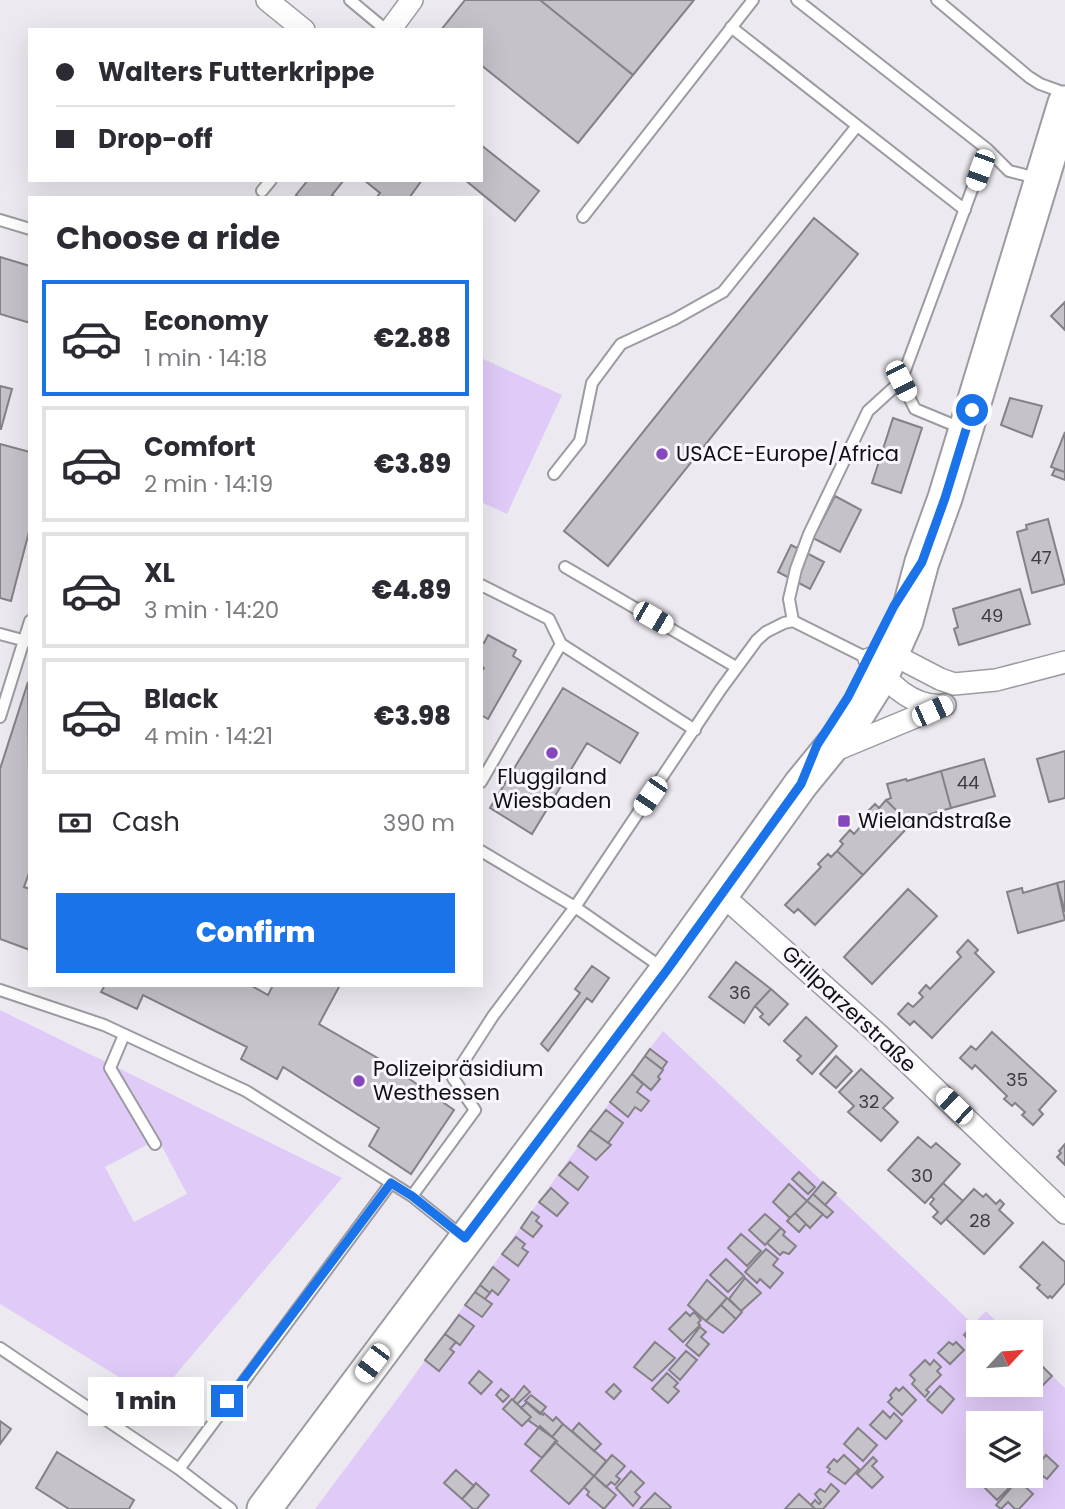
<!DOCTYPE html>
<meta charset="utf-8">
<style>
body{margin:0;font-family:Poppins,sans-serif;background:#f7f7f7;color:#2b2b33;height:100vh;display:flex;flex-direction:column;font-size:26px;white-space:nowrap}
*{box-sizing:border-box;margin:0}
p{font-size:23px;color:#7c7c81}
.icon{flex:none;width:38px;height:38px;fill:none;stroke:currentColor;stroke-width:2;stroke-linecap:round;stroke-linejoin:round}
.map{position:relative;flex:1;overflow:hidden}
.sheet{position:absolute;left:28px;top:196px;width:455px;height:791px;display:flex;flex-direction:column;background:#fff;border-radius:0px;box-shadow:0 7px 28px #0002}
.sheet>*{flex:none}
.hud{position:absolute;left:28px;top:28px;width:455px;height:154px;border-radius:0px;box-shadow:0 7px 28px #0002;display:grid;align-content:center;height:154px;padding:0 28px;background:#fff}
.needle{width:46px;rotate:64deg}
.controls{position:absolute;left:966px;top:1320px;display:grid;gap:14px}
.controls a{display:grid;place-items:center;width:77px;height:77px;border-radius:0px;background:#fff;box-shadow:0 7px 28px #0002;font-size:35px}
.end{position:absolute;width:32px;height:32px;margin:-16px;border:9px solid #1a73e8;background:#fff;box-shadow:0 0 0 4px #fff}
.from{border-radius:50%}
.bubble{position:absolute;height:49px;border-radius:0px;background:#fff;box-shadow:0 7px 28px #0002;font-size:23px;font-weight:800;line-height:49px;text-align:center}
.car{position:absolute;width:21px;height:42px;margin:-21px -10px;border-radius:9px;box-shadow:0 0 5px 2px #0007;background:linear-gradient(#fff 24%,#345 0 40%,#fff 0 76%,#345 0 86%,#fff 0)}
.hud b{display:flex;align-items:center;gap:24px;height:66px;font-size:26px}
.hud b+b{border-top:2px solid #e1e1e2}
.hud i{width:18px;height:18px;background:#2b2b33}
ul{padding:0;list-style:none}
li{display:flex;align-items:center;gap:21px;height:116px;margin:0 14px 10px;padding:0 14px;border:4px solid #e1e1e2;border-radius:0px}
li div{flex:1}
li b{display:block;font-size:26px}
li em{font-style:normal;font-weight:800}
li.selected{border-color:#1a73e8}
li>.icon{width:63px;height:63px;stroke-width:1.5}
h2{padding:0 28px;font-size:32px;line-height:84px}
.pay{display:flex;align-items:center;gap:18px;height:77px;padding:0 28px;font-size:26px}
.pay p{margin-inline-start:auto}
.action{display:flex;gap:14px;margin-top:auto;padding:14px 28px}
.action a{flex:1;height:80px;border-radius:0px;background:#1a73e8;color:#fff;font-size:28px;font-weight:800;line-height:80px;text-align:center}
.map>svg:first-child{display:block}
.green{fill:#e0cbf8;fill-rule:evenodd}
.building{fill:#c5c2c9;stroke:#848187;stroke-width:2}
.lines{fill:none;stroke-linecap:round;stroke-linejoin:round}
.lane-casing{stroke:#9d9ba1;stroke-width:14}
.street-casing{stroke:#9d9ba1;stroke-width:24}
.primary-casing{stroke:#9d9ba1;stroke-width:37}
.lane{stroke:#fff;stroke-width:10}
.street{stroke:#fff;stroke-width:21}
.primary{stroke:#fff;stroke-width:33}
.route{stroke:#1a73e8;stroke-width:9}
.poi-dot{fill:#8646bc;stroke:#f9f6fd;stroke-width:2.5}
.labels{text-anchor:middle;stroke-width:6;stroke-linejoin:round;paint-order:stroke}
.number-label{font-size:18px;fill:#3e3c40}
.poi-label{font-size:21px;fill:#111012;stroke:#f9f6fd;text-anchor:start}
.street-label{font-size:21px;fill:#111012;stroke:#f9f6fd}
</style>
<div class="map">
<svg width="1065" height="1509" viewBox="0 0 1065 1509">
<rect width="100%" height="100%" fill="#ece9f0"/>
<!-- green -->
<path class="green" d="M481 358 562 395 507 514 481 502Z
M0 1010 342 1178 155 1399 0 1304ZM158 1139 187 1194 134 1222 105 1167Z
M663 1031 973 1324 986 1311 1007 1332H978V1384H1031V1355L1065 1388V1509H315L401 1394 610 1102ZM978 1423H1031V1475H978Z"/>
<!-- building -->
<path class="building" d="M465 0H540L633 75 578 143 481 65V30H441Z
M540 0H694L633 75Z
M481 145 539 191 515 221 465 180H481Z
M308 180H344L332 195 336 198H300L296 195Z
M364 180H422L409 198H376L380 193Z
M814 218 858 254 608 566 564 531Z
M0 257 30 266V323L0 314Z
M1065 302V330L1051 316Z
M0 386 12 389 1 429H0Z
M1010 398 1042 406 1032 437 1001 425Z
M893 418 922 428 901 493 872 483Z
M1065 432V472L1051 467Z
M0 444 30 452V528L11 601 0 598Z
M1055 469 1065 472V480L1052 475Z
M835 496 861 510 840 552 813 538Z
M1048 519 1065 584 1032 593 1017 532 1027 529 1026 525Z
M791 545 824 562 810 589 778 572Z
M1020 589 1030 624 959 645 954 629 958 627 953 609Z
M488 635 516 650 513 656 521 661 488 719 481 715V672L484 668 481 666V642L484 643Z
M28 682 30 870 24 887 30 889V950L0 939V769Z
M563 688 638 733 620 763 587 743 532 834 490 808Z
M1065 751V798L1049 802 1037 759Z
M984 759 995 796 951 808 941 771Z
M941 771 951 808 907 821 886 800 891 798 887 784 906 779 907 781Z
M886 800 907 821V828L863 875 837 851 843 844 840 841 850 830 854 834 868 818 865 814 875 804 879 808Z
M837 851 863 875 815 925 798 909 794 913 785 905 821 867 818 864 828 854 831 857Z
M1065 881V912L1057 883Z
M1057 883 1065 920 1018 933 1007 892 1022 888 1023 893Z
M908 889 937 916 872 984 844 957Z
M968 940 978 950 975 953 994 972 932 1038 914 1021 910 1025 898 1014 908 1003 913 1007 923 997 919 993 926 985 930 989 961 957 957 952Z
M736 962 771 989 755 1006 744 1023 709 997Z
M592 966 609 978 592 1002 587 998 548 1051 541 1044 580 993 575 989Z
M105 985H250L268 995 273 985H340L319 1024 388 1064 454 1110 411 1174 369 1146 379 1128 283 1067 277 1079 241 1059 247 1047 143 995 137 1009 101 992Z
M771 989 788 1004 769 1025 760 1017 763 1014 755 1006Z
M806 1017 837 1046 812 1074 797 1060 801 1056 784 1041Z
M992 1032 1056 1091 1039 1110 1043 1114 1033 1125 1022 1115 1025 1112 1015 1103 1012 1106 1004 1099 1007 1096 975 1065 972 1069 960 1058 971 1046 976 1050Z
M650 1049 667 1062 662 1069 645 1056Z
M645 1056 663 1070 658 1077 660 1079 651 1090 632 1074Z
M836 1056 852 1071 836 1088 820 1074Z
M861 1069 893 1098 883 1108 898 1122 881 1141 848 1112 854 1106 839 1092Z
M632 1074 643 1084 637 1092 649 1101 641 1111 635 1107 628 1117 610 1102Z
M606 1110 623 1123 608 1143 590 1130Z
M590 1130 611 1145 596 1160 578 1146Z
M918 1137 931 1148 936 1143 960 1164 925 1203 888 1170Z
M1065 1144V1165L1057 1157 1061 1153 1059 1151Z
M570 1162 588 1177 578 1190 559 1175Z
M799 1172 815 1187 808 1194 792 1179Z
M823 1182 836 1193 825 1205 813 1194Z
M943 1183 963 1201 941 1224 933 1217 938 1212 930 1204 934 1199 931 1196Z
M789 1184 807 1201 790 1218 773 1202Z
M551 1188 568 1203 557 1216 539 1202Z
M974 1189 983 1197 986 1194 996 1204 1000 1200 1004 1204 999 1210 1013 1223 984 1254 946 1219Z
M813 1194 833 1212 827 1218 807 1201Z
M807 1201 823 1214 810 1228 795 1213Z
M532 1212 539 1217 536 1221 542 1226 533 1237 521 1228Z
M795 1213 806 1224 799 1232 787 1221Z
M765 1214 781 1228 765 1245 749 1230Z
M781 1228 785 1232 783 1235 796 1246 789 1254 783 1252 780 1255 767 1243Z
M741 1234 761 1251 747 1266 728 1248Z
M516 1237 525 1244 522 1248 528 1252 518 1266 502 1254Z
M1043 1242 1065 1262V1283L1052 1298 1050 1296 1048 1298 1037 1288 1040 1285 1020 1267Z
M766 1249 778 1259 773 1265 783 1273 770 1288 760 1279 757 1283 745 1272Z
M726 1259 744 1276 728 1292 710 1275Z
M493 1267 509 1280 498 1295 492 1290 490 1293 480 1285Z
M745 1278 761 1293 741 1311 729 1299Z
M707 1280 727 1298 706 1321 688 1305Z
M480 1285 490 1293 485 1299 475 1292Z
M475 1292 492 1304 482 1317 465 1305Z
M727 1298 742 1312 736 1319 721 1305Z
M721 1305 736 1319 723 1333 706 1321Z
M686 1312 690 1316 694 1312 701 1320 698 1323 700 1325 683 1342 669 1329Z
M459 1315 474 1326 460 1345 445 1334Z
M973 1325 981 1332H978V1339L973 1344 964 1335Z
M700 1327 706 1332 701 1337 709 1344 699 1356 686 1345Z
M445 1334 456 1342 450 1349 454 1352 439 1371 425 1360Z
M655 1342 675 1358 652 1381 634 1367Z
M949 1342 953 1345 956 1342 964 1350 950 1364 938 1353Z
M686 1351 697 1360 680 1380 669 1370Z
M925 1360 930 1365 934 1360 941 1367 937 1371 941 1375 926 1390 929 1392 925 1397 912 1384 915 1380 910 1375Z
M1037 1361 1052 1376 1041 1387 1031 1376V1368Z
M479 1371 492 1382 481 1394 469 1383Z
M667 1373 678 1383 674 1387 679 1391 668 1403 652 1389Z
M614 1384 621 1391 614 1399 606 1392Z
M524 1386 530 1392 517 1404 513 1400Z
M940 1386 954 1399 942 1413 927 1400Z
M903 1387 916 1400 902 1415 888 1402 892 1398 890 1395 896 1388 899 1391Z
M501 1389 509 1396 503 1402 496 1395Z
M531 1395 546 1407 540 1414 525 1401Z
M512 1399 531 1417 522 1426 503 1409Z
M527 1402 543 1415 544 1413 553 1421 556 1417 563 1424 552 1437 528 1420 531 1417 521 1408Z
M883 1411 890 1418 894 1413 902 1421 886 1439 870 1425Z
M0 1421 11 1429 0 1444Z
M579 1423 601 1444 594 1451 572 1431Z
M563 1424 606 1461 594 1476 555 1442 557 1441 552 1437Z
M540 1426 557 1441 542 1458 525 1444Z
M858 1428 877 1445 863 1461 844 1444Z
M555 1442 594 1476 569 1504 531 1471Z
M57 1452 134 1500 129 1509H69L36 1488Z
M612 1455 625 1466 616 1476 620 1479 615 1485 611 1482 606 1487 594 1476Z
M844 1455 859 1469 845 1484 828 1472 830 1469 827 1467 834 1459 837 1462Z
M1046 1455 1058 1466 1047 1479 1043 1476 1033 1483 1024 1475H1031V1472Z
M873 1457 877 1461 872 1466 883 1477 872 1488 857 1474Z
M456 1470 474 1486 462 1499 444 1483Z
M631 1471 644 1483 635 1492 640 1497 633 1506 616 1488Z
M991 1475H1002L1012 1485 997 1500 982 1485Z
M594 1476 616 1495 604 1509 587 1495 589 1492 584 1487Z
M1018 1480 1033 1494 1019 1509H1015L1008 1502 1001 1509 996 1505Z
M476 1483 489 1495 477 1509H473L462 1499Z
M831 1484 839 1491 823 1509H815L811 1505 815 1500 819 1504 821 1502 815 1494 820 1489 825 1492Z
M655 1493 671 1507 669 1509H640Z
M799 1494 811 1505 815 1509H785Z"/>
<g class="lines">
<defs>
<path id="lane" d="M350 0 386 30
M797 0 987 149 1009 171 1037 178
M937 0 1029 77 1040 84 1065 93
M731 27 965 210
M262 191 271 180
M583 217 753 0
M0 220 30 229
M901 381 915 409 961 428
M554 474 580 441 592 383 621 344 675 319 723 292 857 126
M565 567 736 667
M481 585 549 619 561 644 695 730
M793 621 789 599 796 569 809 534 868 411 901 381 987 149
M0 634 30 642
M0 717 30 621
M481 782 561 644
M664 969 575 907 721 689 757 640 766 632 784 623 793 621 869 659
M0 990 104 1025 246 1091 412 1196 475 1110 453 1078 493 1016 575 907 481 851
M124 1035 110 1068 155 1144
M412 1196 462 1236
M0 1348 179 1469 231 1509
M179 1469 391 1183"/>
<path id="street" d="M267 0 304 30
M390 30 412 0
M945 705C912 709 888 682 869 659L892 654 940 679 954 684 996 680 1065 662
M831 752 944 705
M722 895 879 1035 1065 1213"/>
<path id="primary" d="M264 1509 667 970 801 784 855 718 882 675 906 621 922 562 945 498 1065 103"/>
</defs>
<!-- lane casing -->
<use href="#lane" class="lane-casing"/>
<!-- street casing -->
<use href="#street" class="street-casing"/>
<!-- primary casing -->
<use href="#primary" class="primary-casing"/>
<!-- lane -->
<use href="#lane" class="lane"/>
<!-- street -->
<use href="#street" class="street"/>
<!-- primary -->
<use href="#primary" class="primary"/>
</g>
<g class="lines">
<!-- route -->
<path class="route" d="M227 1401 391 1183 412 1196 465 1238 667 970 801 784 817 745 848 697 894 606 922 562 945 498 972 410"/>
</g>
<!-- markers -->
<g class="poi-dot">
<circle cx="662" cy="454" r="7"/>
<circle cx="552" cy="753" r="7"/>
<rect x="837" y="814" width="14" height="14" rx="3.5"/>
<circle cx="359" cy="1081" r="7"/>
</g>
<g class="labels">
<!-- number labels -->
<g class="number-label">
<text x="1041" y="564">47</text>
<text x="992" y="622">49</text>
<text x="968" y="789">44</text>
<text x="740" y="999">36</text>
<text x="1017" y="1086">35</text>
<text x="869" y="1108">32</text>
<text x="922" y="1182">30</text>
<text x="980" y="1227">28</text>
</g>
<!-- poi labels -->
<g class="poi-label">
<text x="676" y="461">USACE-Europe/Africa</text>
<text x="552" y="784" text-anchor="middle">Fluggiland<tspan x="552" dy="24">Wiesbaden</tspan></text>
<text x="858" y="828">Wielandstraße</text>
<text x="373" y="1076">Polizeipräsidium<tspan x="373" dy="24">Westhessen</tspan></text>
</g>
<!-- street labels -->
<g class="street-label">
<text transform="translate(849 1009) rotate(43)" y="7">Grillparzerstraße</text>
</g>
</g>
</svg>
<div class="controls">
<a><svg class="needle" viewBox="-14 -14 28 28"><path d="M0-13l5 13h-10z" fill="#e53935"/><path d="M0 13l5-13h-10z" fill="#7c7c81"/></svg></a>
<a><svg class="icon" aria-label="layers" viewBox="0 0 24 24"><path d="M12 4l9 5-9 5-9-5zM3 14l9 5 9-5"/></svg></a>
</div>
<i class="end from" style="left:972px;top:410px"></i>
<i class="end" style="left:227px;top:1401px"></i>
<div class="bubble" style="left:88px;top:1377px;width:116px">1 min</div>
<i class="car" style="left:980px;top:170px;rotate:200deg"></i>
<i class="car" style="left:901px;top:381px;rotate:153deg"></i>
<i class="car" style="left:653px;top:618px;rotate:120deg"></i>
<i class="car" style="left:932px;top:711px;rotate:66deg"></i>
<i class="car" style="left:650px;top:796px;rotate:214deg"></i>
<i class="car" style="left:954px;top:1106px;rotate:314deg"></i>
<i class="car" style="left:372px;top:1363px;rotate:217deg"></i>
<div class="hud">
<b><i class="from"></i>Walters Futterkrippe</b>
<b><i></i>Drop-off</b>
</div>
<section class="sheet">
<h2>Choose a ride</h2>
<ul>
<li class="selected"><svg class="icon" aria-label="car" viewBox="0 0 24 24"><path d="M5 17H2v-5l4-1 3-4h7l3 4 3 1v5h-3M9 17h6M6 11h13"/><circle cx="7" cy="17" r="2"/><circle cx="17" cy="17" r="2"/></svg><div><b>Economy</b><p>1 min · 14:18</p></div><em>€2.88</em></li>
<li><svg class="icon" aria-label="car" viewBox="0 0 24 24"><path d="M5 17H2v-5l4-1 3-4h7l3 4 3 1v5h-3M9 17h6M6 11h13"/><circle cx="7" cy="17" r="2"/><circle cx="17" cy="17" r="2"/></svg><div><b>Comfort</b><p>2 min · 14:19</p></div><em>€3.89</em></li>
<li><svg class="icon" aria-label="car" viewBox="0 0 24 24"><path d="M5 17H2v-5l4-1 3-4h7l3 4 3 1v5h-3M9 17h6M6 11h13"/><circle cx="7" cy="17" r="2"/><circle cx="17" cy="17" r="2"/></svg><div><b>XL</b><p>3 min · 14:20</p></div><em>€4.89</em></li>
<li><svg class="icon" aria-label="car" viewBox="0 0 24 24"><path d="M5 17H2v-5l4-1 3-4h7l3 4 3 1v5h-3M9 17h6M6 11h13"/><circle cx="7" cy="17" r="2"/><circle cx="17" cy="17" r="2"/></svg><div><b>Black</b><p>4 min · 14:21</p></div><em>€3.98</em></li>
</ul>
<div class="pay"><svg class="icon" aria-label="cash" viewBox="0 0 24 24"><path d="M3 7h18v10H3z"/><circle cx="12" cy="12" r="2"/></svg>Cash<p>390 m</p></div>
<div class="action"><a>Confirm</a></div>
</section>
</div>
